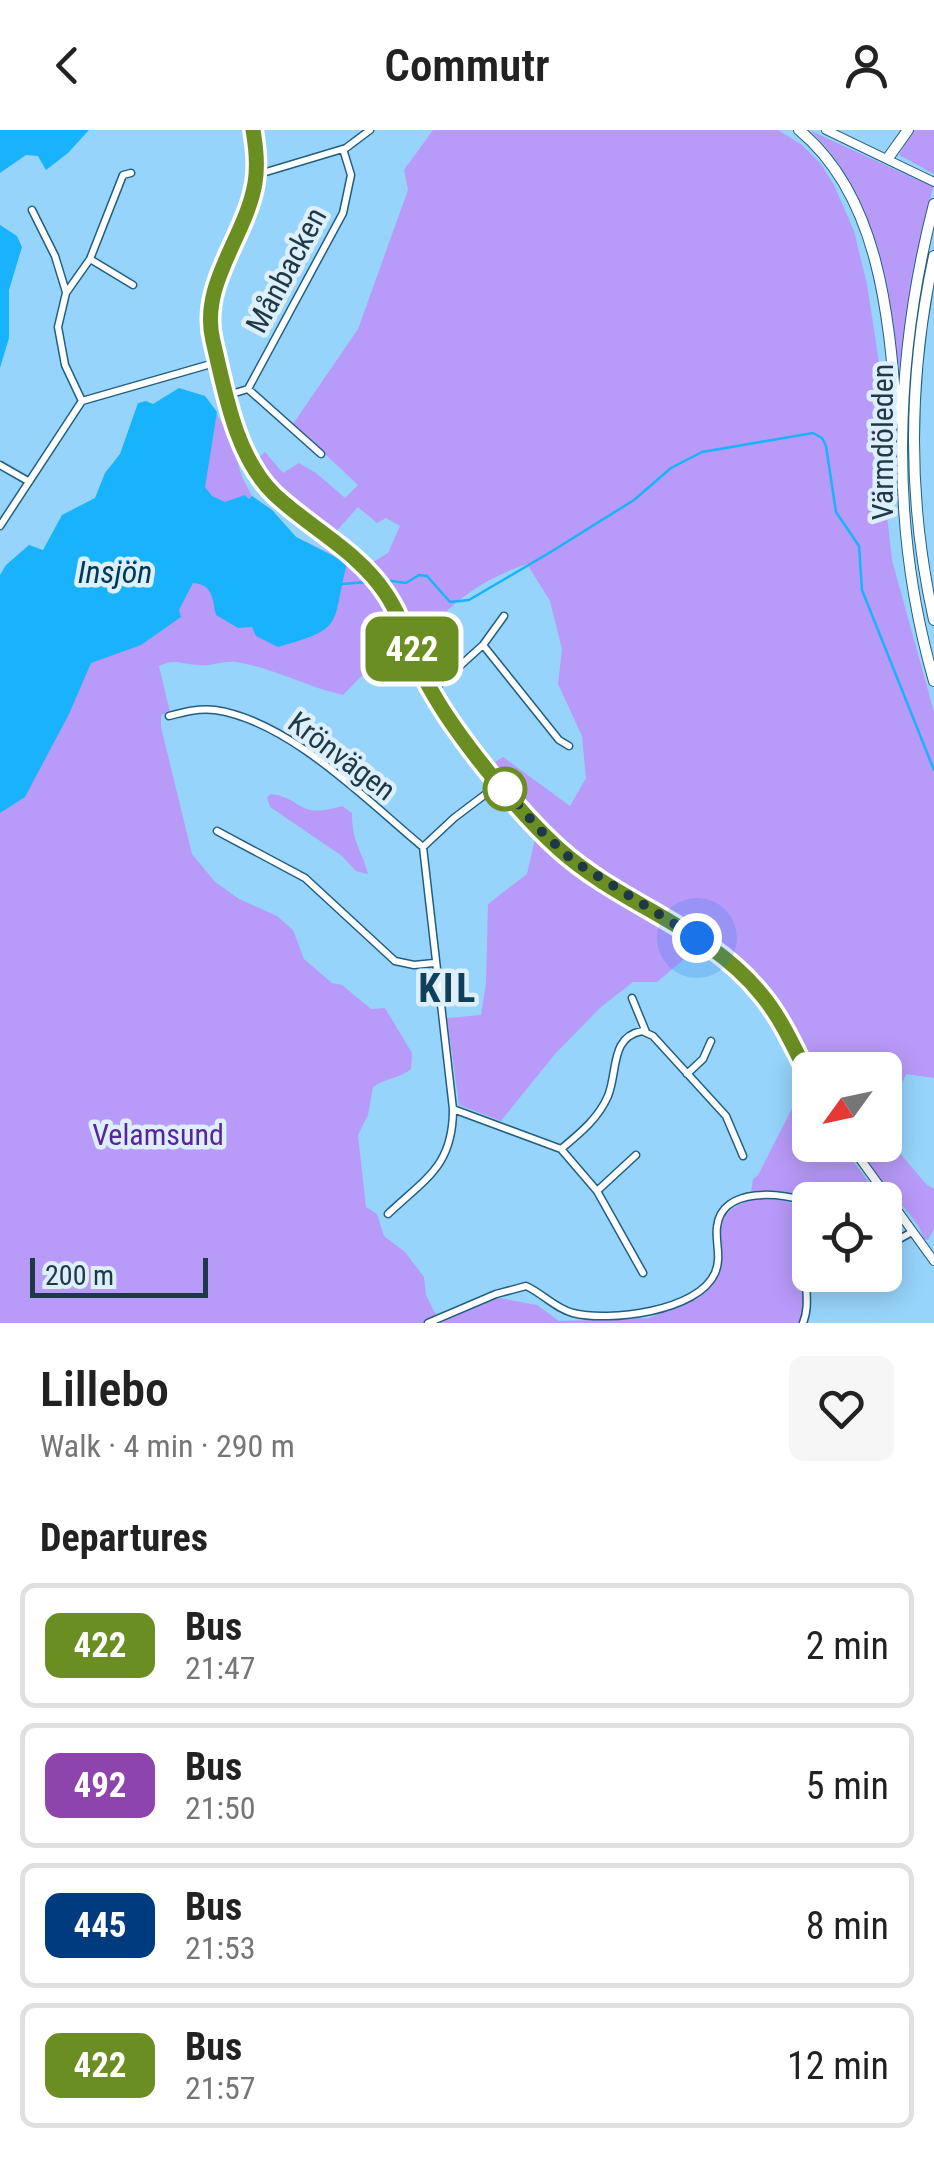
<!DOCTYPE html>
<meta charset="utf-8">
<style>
body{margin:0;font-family:"Roboto Condensed",sans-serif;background:#f6f6f6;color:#222;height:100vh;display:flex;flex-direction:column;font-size:38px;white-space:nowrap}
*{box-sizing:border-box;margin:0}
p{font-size:32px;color:#767676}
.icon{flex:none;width:55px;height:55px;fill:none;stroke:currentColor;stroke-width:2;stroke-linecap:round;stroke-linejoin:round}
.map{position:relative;height:1193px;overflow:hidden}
.sheet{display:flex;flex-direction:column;background:#fff;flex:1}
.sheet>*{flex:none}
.badge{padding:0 20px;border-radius:15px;font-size:35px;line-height:65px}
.needle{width:65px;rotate:237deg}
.tools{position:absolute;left:792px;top:922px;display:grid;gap:20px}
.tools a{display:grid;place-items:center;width:110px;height:110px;border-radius:15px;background:#fff;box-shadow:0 5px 25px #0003;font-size:50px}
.scale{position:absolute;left:30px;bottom:25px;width:178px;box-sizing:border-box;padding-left:10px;border:5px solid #1f3847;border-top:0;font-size:28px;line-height:35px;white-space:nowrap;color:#1f3847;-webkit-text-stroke:8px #ddeffb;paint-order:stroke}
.you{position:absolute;width:50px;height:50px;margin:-25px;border:8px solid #fff;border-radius:50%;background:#1a73e8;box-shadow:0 0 0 15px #1a73e833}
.map>.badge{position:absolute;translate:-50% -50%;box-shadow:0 0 0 5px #fff}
h2{padding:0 40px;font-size:38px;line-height:90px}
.round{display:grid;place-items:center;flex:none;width:105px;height:105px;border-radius:15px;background:#f6f6f6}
.head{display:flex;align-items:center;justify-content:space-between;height:170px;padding:0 40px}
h1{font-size:48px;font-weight:600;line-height:75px}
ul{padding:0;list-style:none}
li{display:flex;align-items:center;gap:30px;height:125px;margin:0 20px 15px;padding:0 20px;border:5px solid #e0e0e0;border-radius:15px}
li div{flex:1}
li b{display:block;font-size:38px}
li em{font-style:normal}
li .badge{min-width:110px;font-weight:700;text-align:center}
header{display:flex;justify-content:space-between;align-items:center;height:130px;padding:0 40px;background:#fff;font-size:45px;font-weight:600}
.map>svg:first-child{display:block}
</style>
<header><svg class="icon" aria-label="back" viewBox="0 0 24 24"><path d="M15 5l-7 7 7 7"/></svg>Commutr<svg class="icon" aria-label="person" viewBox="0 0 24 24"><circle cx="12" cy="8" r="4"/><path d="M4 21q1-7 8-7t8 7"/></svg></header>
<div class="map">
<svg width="934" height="1193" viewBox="0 0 934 1193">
<rect width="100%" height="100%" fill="#96d4fb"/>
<!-- green -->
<path fill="#b89bf9" d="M 433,0 L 778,0 L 802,15 L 821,34 L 834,55 L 854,101 L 867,154 L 879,233 L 879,314 L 892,430 L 934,582 L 934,948 L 906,944 C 878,1006 884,1004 927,1055 L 934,1059 L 934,1099 L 928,1110 L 924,1109 C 917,1088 903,1078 891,1063 C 879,1048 868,1031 857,1015 L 885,1015 L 885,940 L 812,940 L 774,874 L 730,828 L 573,724 L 552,706 L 492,634 L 503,627 L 570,676 L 586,648 L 582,606 L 558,554 L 562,519 L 550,471 L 527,434 C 475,452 454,473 415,511 L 392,464 L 368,435 L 388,423 L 400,396 L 386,388 L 377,393 L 358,377 L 333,405 L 271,350 L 255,331 L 265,322 L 283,343 L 299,333 L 316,343 L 345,368 L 358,355 L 293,294 L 358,199 L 408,60 L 404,40 Z
M 809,0 L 933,57 L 914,137 L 898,246 C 881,162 877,61 809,0 Z
M 913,0 L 934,0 L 934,44 L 899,25 Z
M 205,266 L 229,304 L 242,347 L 252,366 L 272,380 L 296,407 L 336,426 L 365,448 L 381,469 L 399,508 L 343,565 C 306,557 274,538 236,532 C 223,530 210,537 197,535 C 181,534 174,528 159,536 L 170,582 L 161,585 L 161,597 L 192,724 L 215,752 L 239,769 L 277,786 L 293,800 L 304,829 L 332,853 L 342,855 L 371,879 L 385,878 L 412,923 L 411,939 C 399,949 385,948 373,957 L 368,985 L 358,1005 L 366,1077 L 377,1084 L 384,1106 L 405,1122 L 424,1147 L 426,1165 L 437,1187 L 494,1163 L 499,1168 L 537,1175 L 559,1191 L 649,1188 L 684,1172 L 716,1149 L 722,1123 L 720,1093 C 738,1062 783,1063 810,1083 L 811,1180 L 808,1193 L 0,1193 L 0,472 L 48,445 Z
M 271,664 C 304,668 296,690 342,676 L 352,683 C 352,713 361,718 368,744 L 356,741 L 342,726 L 270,677 L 267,667 Z
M 535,709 L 584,749 L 697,818 L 657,852 L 633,852 L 601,877 L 555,924 L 501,991 L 459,975 L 447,888 L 481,885 L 486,853 L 488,774 L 527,744 Z
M 804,955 L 810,967 L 810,1015 L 841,1015 L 882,1070 L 812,1070 L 806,1065 L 751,1062 L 753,1049 L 758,1045 Z"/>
<!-- water -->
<path fill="#18b3fb" d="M 0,0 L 89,0 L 68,23 L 46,40 L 38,26 L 26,25 L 0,43 Z
M 0,95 L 17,106 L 22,117 L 9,160 L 9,208 L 0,238 Z
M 179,258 L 205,266 L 217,282 L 205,357 L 212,366 L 225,372 L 245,365 L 249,369 L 252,366 L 272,380 L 296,407 L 347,433 C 331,496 346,498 278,517 L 256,506 L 252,497 L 238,498 L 216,485 C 212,469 214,455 193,453 L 179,480 L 181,487 L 141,515 L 91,533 L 69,584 L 25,667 L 0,683 L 0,445 L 6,435 L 29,415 L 43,420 L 62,385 L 95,368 L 105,343 L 120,324 L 138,273 L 146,271 L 153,274 Z"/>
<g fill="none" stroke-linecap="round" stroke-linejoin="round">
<!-- stream -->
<path stroke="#18b3fb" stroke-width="2.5" d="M 383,450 L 406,453 L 419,445 L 427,446 L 450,472 L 469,470 L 549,423 L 634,370 L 671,338 L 702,322 L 813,303 L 822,308 L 826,316 L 836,382 L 859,416 L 862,460 L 934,640
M 342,454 L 367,452"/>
<!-- street casing -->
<g stroke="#215f81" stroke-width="9">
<path id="street" d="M 256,45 L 346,18 L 370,0
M 32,80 L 55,126 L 66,162
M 90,129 L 133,155
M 248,259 L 321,324
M 228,265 L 248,259 L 343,83 L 351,45 L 343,19
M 82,271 L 65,235 L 58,197 L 66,163 L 90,129 L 123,45 L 131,43
M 0,335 L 28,351
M 0,396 L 82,271 L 218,232
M 483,515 L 559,610 L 569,616
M 431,562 L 483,515 L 504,486
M 169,586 C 184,582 199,578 215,580 C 290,591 366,670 423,717
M 217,701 L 305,748 L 395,831 L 414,835 L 434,833
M 632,868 L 646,902
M 687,944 L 703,929 L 711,911
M 453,979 L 561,1019 L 597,1061 L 643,1143
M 561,1019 C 579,1004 598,989 608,966 C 618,941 610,907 642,901 L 653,906 L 726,986 L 743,1026
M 597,1061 L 636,1025
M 388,1084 C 426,1048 453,1036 453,979 L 423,717 L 454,688 L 499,654
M 885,1117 L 912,1102
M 428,1193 L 496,1164 L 526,1156 C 542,1163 556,1179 573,1183 C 608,1192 698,1182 715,1143 C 722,1127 715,1112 717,1097 C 721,1056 784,1062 810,1073
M 803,1193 C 812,1171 801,1151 810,1129"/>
</g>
<!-- secondary casing -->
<g stroke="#215f81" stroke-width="10">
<path id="secondary" d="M 253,0 C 256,17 258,35 255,53 C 246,107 199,154 213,211 C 225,261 235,327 274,364 C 310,398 358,421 386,464 C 406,494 413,530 431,560 C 457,607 519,684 559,719 C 621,774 708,798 761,864 C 782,889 795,920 810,949
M 826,0 L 934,52
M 850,1015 L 934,1131"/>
</g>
<!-- highway casing -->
<g stroke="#215f81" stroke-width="12">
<path id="highway" d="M 799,0 C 881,68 889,190 897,289
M 888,28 L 908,0
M 934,74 C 894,229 889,396 934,551
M 934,126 C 908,247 907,370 934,490"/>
</g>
<!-- street -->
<use href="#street" stroke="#fff" stroke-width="6"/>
<!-- secondary -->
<use href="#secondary" stroke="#fff" stroke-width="8"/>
<!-- highway -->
<use href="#highway" stroke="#fff" stroke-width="10"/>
</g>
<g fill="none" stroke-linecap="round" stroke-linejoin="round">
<!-- line casing -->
<g stroke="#fff" stroke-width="22">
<path id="line" d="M 253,0 C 256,17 258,35 255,53 C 246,107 199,154 213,211 C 225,261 235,326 274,364 C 310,398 358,421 386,464 C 406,494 413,529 431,560 C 457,607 519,683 559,719 C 621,775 708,798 761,864 C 782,889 795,920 810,949"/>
</g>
<!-- line -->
<use href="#line" stroke="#6b8e23" stroke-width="15"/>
<!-- walk -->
<path stroke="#1f3847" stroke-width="10" stroke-dasharray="0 18" d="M 505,659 L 500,653 L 538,698 L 572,730 L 697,808"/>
</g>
<!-- markers -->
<circle fill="#fff" stroke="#6b8e23" stroke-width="5" cx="505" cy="659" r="20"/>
<g text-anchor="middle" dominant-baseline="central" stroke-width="9" stroke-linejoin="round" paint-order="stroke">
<!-- street labels -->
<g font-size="30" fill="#1f3847" stroke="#ddeffb">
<text transform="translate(286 140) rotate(-62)">Månbacken</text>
<text transform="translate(882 312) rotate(-90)">Värmdöleden</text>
<text transform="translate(342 626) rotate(37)">Krönvägen</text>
</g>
<!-- park labels -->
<g font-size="30" fill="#5a24a0" stroke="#ddeffb">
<text x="158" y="1004">Velamsund</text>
</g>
<!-- water labels -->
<g font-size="32" font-style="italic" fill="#003956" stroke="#ddeffb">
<text x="115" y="442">Insjön</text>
</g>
<!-- district labels -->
<g font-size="40" font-weight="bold" letter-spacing="2.5" fill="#104059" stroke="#ddeffb">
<text x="448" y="858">KIL</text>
</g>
</g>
</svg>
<div class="tools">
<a><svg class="needle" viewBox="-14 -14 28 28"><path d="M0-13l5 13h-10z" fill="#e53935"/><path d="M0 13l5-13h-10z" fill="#767676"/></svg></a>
<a><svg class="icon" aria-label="locate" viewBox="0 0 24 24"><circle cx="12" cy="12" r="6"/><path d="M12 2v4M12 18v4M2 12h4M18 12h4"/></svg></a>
</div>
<div class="scale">200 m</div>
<div class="you" style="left:697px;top:808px"></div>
<b class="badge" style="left:412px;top:519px;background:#6b8e23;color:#fff">422</b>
</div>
<section class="sheet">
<div class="head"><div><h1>Lillebo</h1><p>Walk · 4 min · 290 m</p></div><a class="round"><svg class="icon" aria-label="heart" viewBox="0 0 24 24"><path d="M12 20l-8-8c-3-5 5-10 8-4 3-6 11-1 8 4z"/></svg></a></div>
<h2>Departures</h2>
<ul>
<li><span class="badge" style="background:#6b8e23;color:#fff">422</span><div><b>Bus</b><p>21:47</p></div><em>2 min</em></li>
<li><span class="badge" style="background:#8e44ad;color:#fff">492</span><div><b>Bus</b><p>21:50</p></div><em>5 min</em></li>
<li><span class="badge" style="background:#003b80;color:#fff">445</span><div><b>Bus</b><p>21:53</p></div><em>8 min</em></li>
<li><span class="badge" style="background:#6b8e23;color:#fff">422</span><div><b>Bus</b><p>21:57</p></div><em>12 min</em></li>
</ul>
</section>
